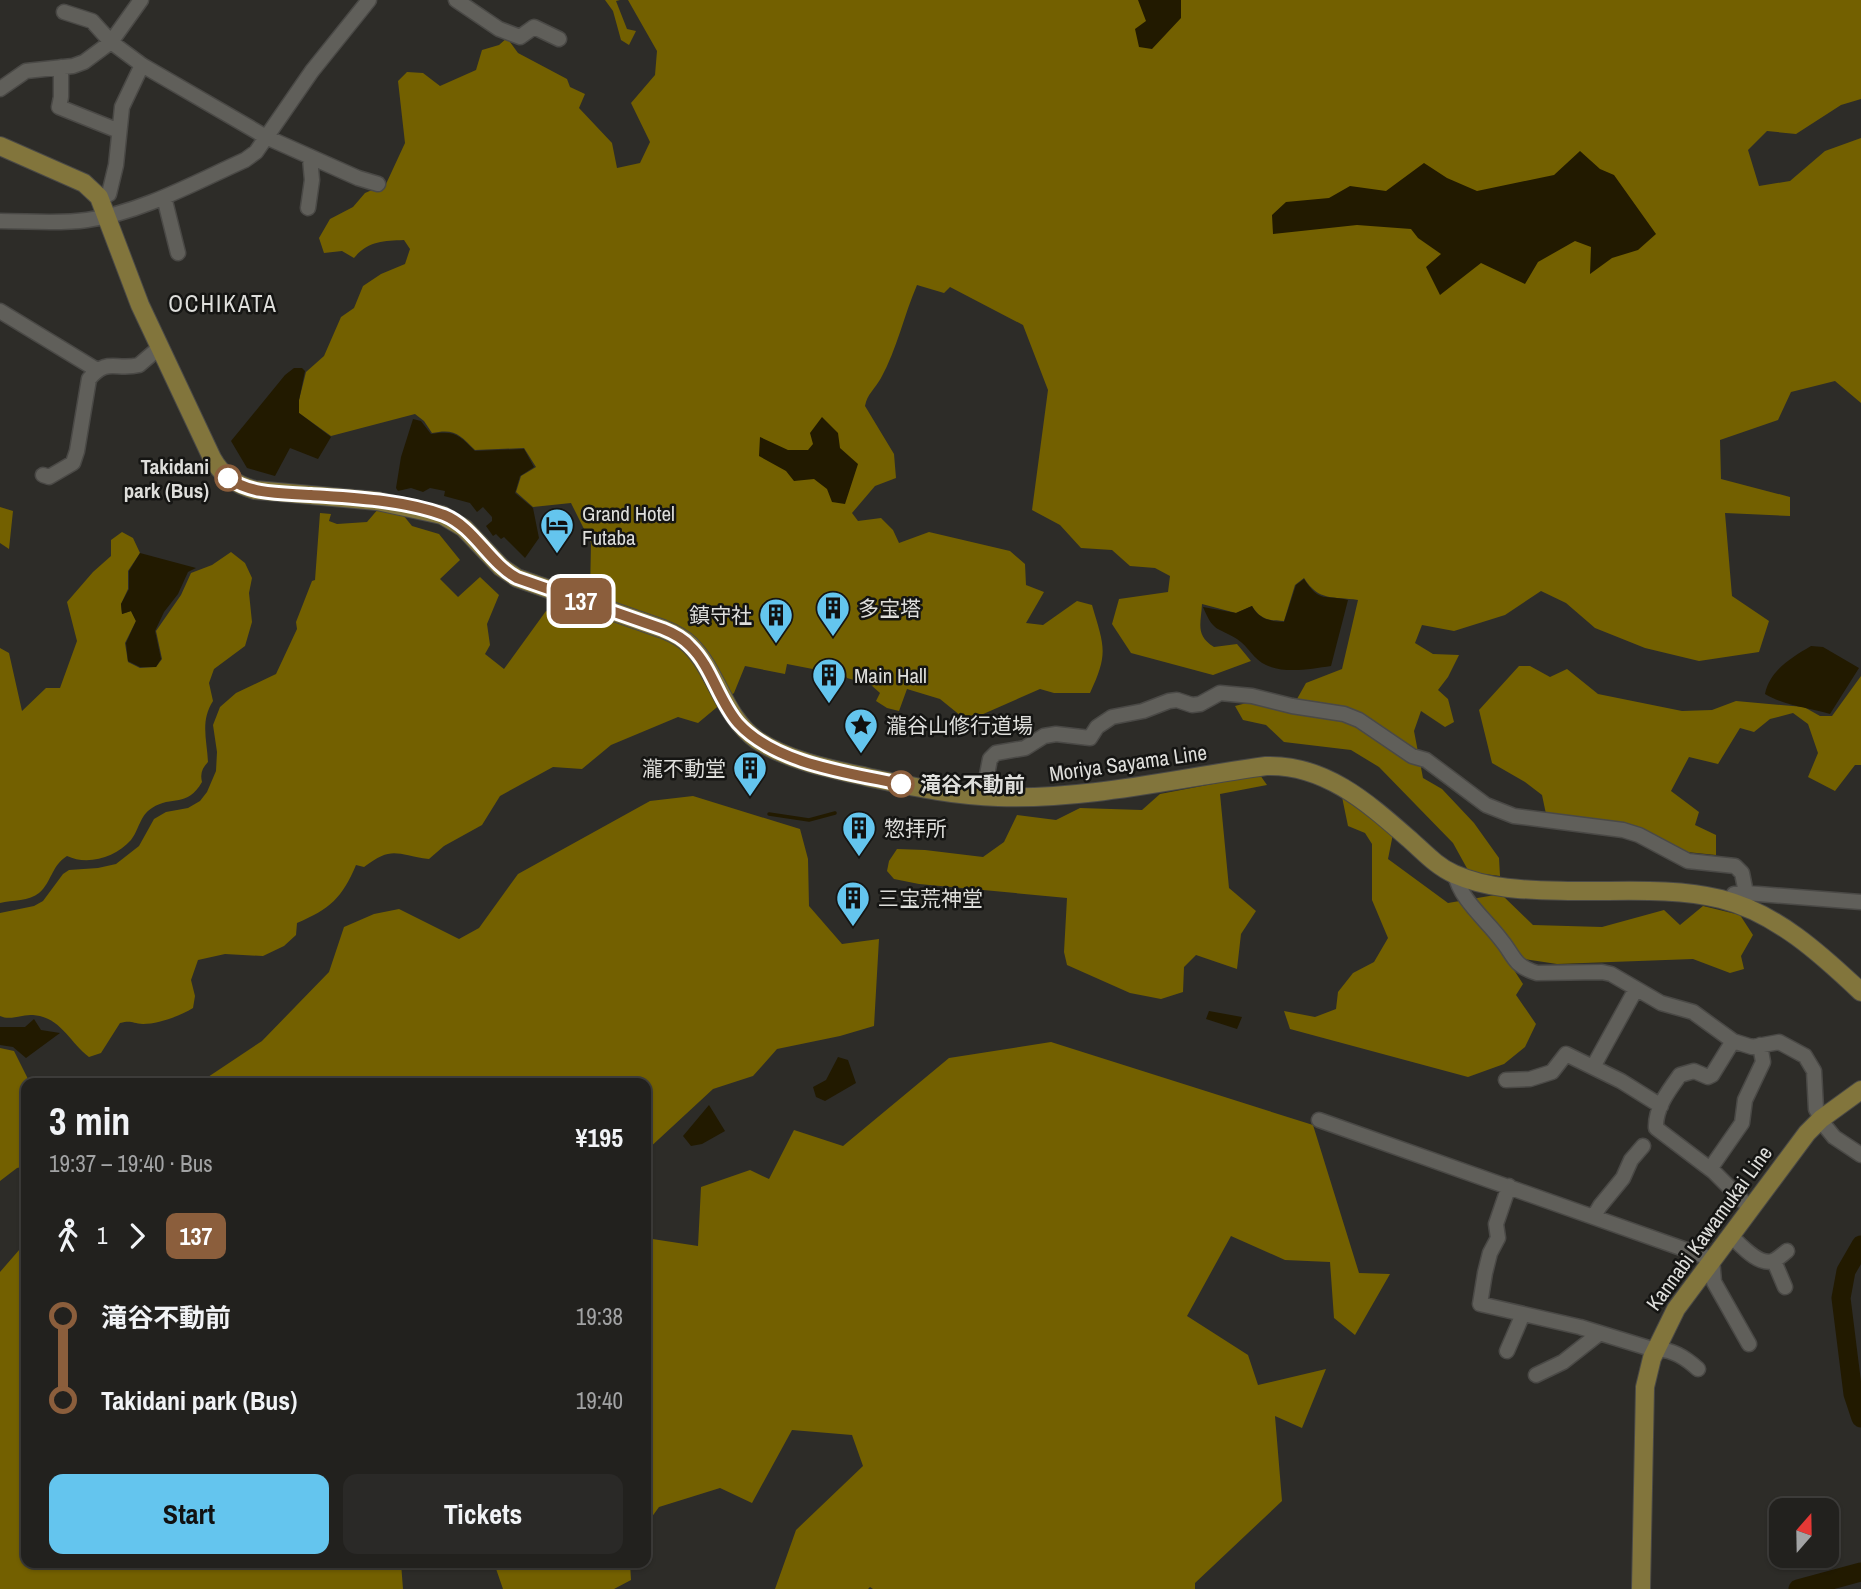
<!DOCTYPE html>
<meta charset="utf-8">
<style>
body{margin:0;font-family:"Archivo Narrow","Noto Sans JP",sans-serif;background:#2a2927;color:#f1f3f6;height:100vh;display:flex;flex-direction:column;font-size:26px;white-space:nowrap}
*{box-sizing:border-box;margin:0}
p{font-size:23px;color:#a2a3a4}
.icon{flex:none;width:38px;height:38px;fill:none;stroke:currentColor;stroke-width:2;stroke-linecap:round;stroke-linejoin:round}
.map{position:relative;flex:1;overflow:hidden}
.sheet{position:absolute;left:21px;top:1078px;width:630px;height:490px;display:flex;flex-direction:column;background:#22211e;border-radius:14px;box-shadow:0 2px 5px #0004,0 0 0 2px #3f3e3c}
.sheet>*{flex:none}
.badge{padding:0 14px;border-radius:10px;font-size:24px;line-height:46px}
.needle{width:46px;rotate:20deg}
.controls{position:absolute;left:1769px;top:1498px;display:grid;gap:14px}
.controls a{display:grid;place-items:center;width:70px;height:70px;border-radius:14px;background:#22211e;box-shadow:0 2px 5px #0004,0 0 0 2px #3f3e3c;font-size:35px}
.map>.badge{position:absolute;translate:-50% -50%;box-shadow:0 0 0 4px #fff}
.legs{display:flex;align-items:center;gap:10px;height:77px;padding:0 28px;font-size:23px}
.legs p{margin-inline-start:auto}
.head{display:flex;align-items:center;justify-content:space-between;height:119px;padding:0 28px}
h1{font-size:38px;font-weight:800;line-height:52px}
.button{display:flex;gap:14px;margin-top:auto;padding:14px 28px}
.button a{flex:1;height:80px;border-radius:14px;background:#64c5ee;color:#111;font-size:28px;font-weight:800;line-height:80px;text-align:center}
.button a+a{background:#2a2927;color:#f1f3f6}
ul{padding:0 28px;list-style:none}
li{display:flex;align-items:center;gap:24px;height:84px;font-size:26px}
li i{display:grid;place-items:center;width:10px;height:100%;margin:0 9px;background:currentColor}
li i::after{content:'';width:18px;height:18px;margin:-9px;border:5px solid;border-radius:50%;background:#22211e}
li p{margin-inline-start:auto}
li:first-child i{background:linear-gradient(#0000 50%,currentColor 0)}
li:last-child i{background:linear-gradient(currentColor 50%,#0000 0)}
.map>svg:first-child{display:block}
</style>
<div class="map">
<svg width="1861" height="1589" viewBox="0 0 1861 1589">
<rect width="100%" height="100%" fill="#2d2c28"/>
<!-- forest -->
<path fill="#736000" d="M 605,0 L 620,0 L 616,1 L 627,29 L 636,31 L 629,45 L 621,40 L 613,11 Z
M 628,0 L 1861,0 L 1861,99 L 1841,105 L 1796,134 L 1767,131 L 1748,150 L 1759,186 L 1790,181 L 1825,151 L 1861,138 L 1861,403 L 1835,381 L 1791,392 L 1778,420 L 1720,440 L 1721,479 L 1790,497 L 1790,516 L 1725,513 L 1732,596 L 1769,621 L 1759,652 L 1699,661 L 1645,648 L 1595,628 L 1566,603 L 1541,591 L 1505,615 L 1454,631 L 1422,625 L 1415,643 L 1433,654 L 1459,655 L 1448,677 L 1438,690 L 1448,699 L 1454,722 L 1445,727 L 1421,711 L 1414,731 L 1423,778 L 1442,789 L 1474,823 L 1499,858 L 1500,876 L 1469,872 L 1453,843 L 1379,767 L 1351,750 L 1284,742 L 1266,725 L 1243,720 L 1235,706 L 1254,701 L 1279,708 L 1297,699 L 1306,683 L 1342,669 L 1358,600 C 1333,596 1319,602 1304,578 L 1295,585 L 1284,621 C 1269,621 1260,619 1252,606 L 1236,613 L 1202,604 C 1201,624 1195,635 1214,647 L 1237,644 L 1251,661 L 1213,675 L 1131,653 L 1112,624 L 1119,599 L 1168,592 L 1170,576 L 1155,568 L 1130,566 L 1112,550 L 1081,548 L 1060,525 L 1032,510 L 1048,390 L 1023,325 L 950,287 L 944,293 L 917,285 C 904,315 897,349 881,378 C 875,389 867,394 865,406 L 894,454 L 896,478 L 875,486 L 852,513 L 858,521 L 881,518 L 893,530 L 899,543 L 929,532 L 1010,551 L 1025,564 L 1026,585 L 1044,592 L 1026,623 L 1043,625 L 1077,601 L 1092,605 C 1104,646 1109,653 1090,693 L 1054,693 L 1040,689 L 981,715 L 961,716 L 940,699 L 907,689 L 899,711 L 887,708 L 876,701 L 880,693 L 871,685 L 847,678 L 842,670 L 831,668 L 823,671 L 787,664 L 785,674 L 745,666 L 734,693 L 698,723 L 678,717 L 611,745 L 582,769 L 553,767 L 500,796 L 482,825 L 444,846 L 429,859 C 396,855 393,845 364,867 L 356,865 C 342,898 330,909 297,923 L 296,935 L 284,946 L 263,956 L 225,954 L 198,960 L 191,980 L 195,996 L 193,1008 C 180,1016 158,1024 143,1024 C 132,1023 131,1020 120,1023 L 101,1053 L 89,1057 C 69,1042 61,1017 33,1015 C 21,1014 11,1021 0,1016 L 0,913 L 34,906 L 43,901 L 63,874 L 69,870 L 98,868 L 116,864 L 139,846 L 154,819 L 166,812 L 188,808 L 200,801 L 207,792 L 216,771 L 217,752 L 213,725 L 220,707 L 236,693 L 276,674 L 297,629 L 296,622 L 312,581 L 315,580 L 320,513 L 331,514 L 329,521 L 337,524 L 367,522 L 379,508 L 399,510 L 412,526 L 439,534 L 460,560 L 440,579 L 458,597 L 480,577 L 499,595 L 487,624 L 490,645 L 485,654 L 504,669 L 546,611 L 575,621 L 590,594 L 591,543 L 571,503 L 533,507 L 516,492 L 521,476 L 536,467 L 524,448 L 475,450 C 460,435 455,428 432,433 L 424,421 L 415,414 L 331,436 L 299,413 L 299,400 L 306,372 L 324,356 L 341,317 L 354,308 L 363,286 L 381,274 L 405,264 L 410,249 L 404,240 C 383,241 368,241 354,258 L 342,251 L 324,253 L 319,238 L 330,219 L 353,207 L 365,193 L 386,184 L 405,143 L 398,81 L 407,72 L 423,73 L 440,86 L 476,70 L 482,50 L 499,45 L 507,38 L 518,53 L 567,79 L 570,87 L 585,94 L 579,108 L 612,143 L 617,168 L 640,163 L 650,142 L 631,103 L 655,75 L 657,51 Z
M 0,507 L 13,511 L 9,549 L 0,543 Z
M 122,532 L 133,538 L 140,553 L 128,571 L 128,589 L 121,604 L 122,614 L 131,611 L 136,621 L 125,643 L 128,662 L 140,668 L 156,667 L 162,659 L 156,631 L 181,595 L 191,573 L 212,565 L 231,552 L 245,563 L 252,578 L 249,593 L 252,622 L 245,646 L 214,669 L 209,683 L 213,701 C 200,721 207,740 208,762 C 202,768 200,774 202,782 C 187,808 172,795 152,808 C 140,815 139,830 131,840 C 116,857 88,866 67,856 C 51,866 52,882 39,893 C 30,901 12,900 0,903 L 0,648 L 9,653 L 22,711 L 46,688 L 60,688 L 77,641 L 67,602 L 93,572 L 111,556 L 111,540 Z
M 1519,666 L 1530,666 L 1550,677 L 1567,669 L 1598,694 L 1682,711 L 1712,710 L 1736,701 L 1804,707 L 1820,716 L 1832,716 L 1861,676 L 1861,765 L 1855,765 L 1835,791 L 1808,777 L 1818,753 L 1808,724 L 1793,713 L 1770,719 L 1754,732 L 1740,728 L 1718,764 L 1689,757 L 1671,791 L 1699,812 L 1695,825 L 1716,835 L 1716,855 L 1687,852 L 1631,827 L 1546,814 L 1542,795 L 1525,782 L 1492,763 L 1479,710 Z
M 1260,775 L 1267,785 L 1220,794 L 1229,888 L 1256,911 L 1241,934 L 1237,969 L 1196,955 L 1184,967 L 1183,992 L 1161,999 L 1130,993 L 1067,965 L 1064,952 L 1067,898 L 919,884 L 894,879 L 887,871 L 889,861 L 897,849 L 925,850 L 983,857 L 1004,842 L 1017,815 L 1056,820 L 1080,808 L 1142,810 L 1160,794 Z
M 693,796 L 800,829 L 808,859 L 809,906 L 842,944 L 879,939 L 874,1026 L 840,1036 L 777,1049 L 753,1076 L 713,1089 L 646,1151 L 646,1083 L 199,1083 L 262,1041 L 329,972 L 344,927 L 374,914 L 399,909 L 459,939 L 479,928 L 518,874 L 650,801 Z
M 1342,797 L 1364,810 L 1393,834 L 1388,859 L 1448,903 L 1501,894 L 1533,925 L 1602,927 L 1664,910 L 1680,925 L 1703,906 L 1740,915 L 1753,935 L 1741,956 L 1744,969 L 1730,973 L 1693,959 L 1557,964 L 1524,959 L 1514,970 L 1523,984 L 1516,995 L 1536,1024 L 1525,1047 L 1504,1064 L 1468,1077 L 1290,1029 L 1284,1011 L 1315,1017 L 1336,1009 L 1338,992 L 1353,973 L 1374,962 L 1388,938 L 1372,900 L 1372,844 L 1365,833 L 1348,826 Z
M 1051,1042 L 1313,1125 L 1359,1273 L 1390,1274 L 1355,1335 L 1334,1318 L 1330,1262 L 1285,1260 L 1231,1236 L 1187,1316 L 1248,1355 L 1258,1385 L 1326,1369 L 1302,1428 L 1275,1416 L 1282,1501 L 1195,1583 L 1195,1589 L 873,1589 L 870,1587 L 868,1589 L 775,1589 L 796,1530 L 863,1466 L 852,1435 L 792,1430 L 752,1503 L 720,1488 L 659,1507 L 646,1525 L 646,1238 L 698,1246 L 701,1187 L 750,1170 L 769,1179 L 794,1130 L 843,1146 L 949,1058 Z
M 0,1048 L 14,1051 L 30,1083 L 26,1083 L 26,1166 L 17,1168 L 0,1181 Z
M 26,1242 L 26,1563 L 401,1563 L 403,1589 L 0,1589 L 0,1272 Z
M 494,1563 L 630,1563 L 631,1580 L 614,1589 L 503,1589 Z"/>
<!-- water -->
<path fill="#221a00" d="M 1138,0 L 1181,0 L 1181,18 L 1152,49 L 1139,47 L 1135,29 L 1146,21 Z
M 1580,151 L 1600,169 L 1614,175 L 1656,234 L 1638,250 L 1612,258 L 1590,274 L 1591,247 L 1575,241 L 1538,262 L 1525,284 L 1481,263 L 1440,295 L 1426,267 L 1441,254 L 1418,238 L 1411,229 L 1357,225 L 1273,234 L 1272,215 L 1286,202 L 1329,198 L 1350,186 L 1386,191 L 1424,163 L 1447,178 L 1477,191 L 1554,175 Z
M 294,368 L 302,368 L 305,371 L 299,400 L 299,413 L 331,437 L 318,459 L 290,448 L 275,476 L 247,468 L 231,441 L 285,375 Z
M 822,417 L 838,433 L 840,448 L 858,464 L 845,504 L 832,502 L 827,489 L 814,479 L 794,481 L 786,471 L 759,456 L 760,437 L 788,450 L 808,450 L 813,444 L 810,433 Z
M 413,419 L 421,421 L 431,434 C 455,430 459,435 475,451 L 524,449 L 534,467 L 520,476 L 515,493 L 533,508 L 539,538 L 525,558 L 504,537 L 501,539 L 496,534 L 493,536 L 486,526 L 492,521 L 492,517 L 483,507 L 477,512 L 470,503 L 444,496 L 445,491 L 430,488 L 423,492 L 411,488 L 398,491 L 396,488 L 401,457 Z
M 140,553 L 196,568 L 188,572 L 178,594 L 164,612 L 155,631 L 161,659 L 156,667 L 140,667 L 128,661 L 126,643 L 136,621 L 131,611 L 122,614 L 121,604 L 129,589 L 129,571 Z
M 1304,579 C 1320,604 1325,594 1348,600 L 1331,666 C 1311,669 1285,674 1266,665 C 1254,660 1248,646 1237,639 C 1216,626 1214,633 1203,607 L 1236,613 L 1252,606 C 1259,619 1269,621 1284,622 L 1296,585 Z
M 1811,646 L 1823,647 L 1859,668 L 1830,714 C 1810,708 1783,705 1765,694 C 1770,670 1791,658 1811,646 Z
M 1209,1011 L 1242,1017 L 1237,1029 L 1206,1019 Z
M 34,1019 L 41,1030 L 60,1033 L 26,1058 L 13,1047 L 0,1045 L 0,1027 L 25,1027 Z
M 838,1057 L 848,1060 L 856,1083 L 825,1101 L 816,1097 L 813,1087 L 826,1080 Z
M 709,1105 L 725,1131 L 702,1144 L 691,1146 L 683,1136 Z"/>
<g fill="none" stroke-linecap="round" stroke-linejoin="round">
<!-- stream -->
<path stroke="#221a00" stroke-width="3.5" d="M 769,814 L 809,820 L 835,813"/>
<!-- river -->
<path stroke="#221a00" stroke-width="19" d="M 1861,1245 L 1846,1271 L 1841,1298 L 1853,1394 L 1861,1418
M 1798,1589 L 1861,1572"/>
<!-- minor casing -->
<g stroke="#4a4946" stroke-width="17">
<path id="minor" d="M 456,0 L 499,29 L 520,37 L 534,27 L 559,39
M 64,12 L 92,21 L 111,42 L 142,65 L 266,137 L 358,178 L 378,184
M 61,67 L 61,97 L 59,107 L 119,131
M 0,89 L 26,71 L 73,66 L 84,62 L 111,42 L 141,0
M 164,197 L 178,253
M 100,198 L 109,194 L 116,165 L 122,107 L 142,65
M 308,208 L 312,180 L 310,158
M 0,221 C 29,221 59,224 87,220 C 140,213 196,182 245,160 L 256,152 L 312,71 L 369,0
M 0,311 L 97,370
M 43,475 L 49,477 L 73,463 L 77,451 L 89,379 C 107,357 116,371 139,365 L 160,347
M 983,796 L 990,759 L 996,753 L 1025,748 L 1044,736 L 1056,734 L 1090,738 L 1097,727 L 1112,717 L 1143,711 L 1169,701 L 1177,700 L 1192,705 L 1200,704 L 1220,693 L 1252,696 L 1292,706 L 1344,714 L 1359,720 L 1412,756 L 1426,760 L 1486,805 L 1514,816 L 1623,830 L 1639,835 L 1688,861 L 1735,866 L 1742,873 L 1746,893
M 1455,874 C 1460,900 1487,920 1502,941 C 1508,948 1512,957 1518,963 C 1524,969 1530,971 1537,973 L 1602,972 L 1611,974 L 1661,1003 L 1693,1012 L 1733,1041 L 1752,1047 L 1779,1042 L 1805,1056 L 1814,1071 L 1816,1109 L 1825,1126 L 1834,1137 L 1861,1155
M 1729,902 L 1734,894 L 1746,893 L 1861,902
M 1733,1041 L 1712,1075 L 1708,1077 L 1694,1071 L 1680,1075 C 1669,1090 1655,1108 1656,1128 L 1714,1172 L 1750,1208
M 1593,1067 L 1636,989
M 1506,1080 L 1530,1079 L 1552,1072 L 1566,1054 L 1621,1081 L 1661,1106
M 1319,1120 L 1712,1259 L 1714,1282 L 1749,1344
M 1710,1169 L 1742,1123 L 1745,1100 L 1763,1062 L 1760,1045
M 1509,1186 L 1496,1224 L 1498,1238 L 1490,1253 L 1485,1273 L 1480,1304 L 1580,1327 L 1655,1350 C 1671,1348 1687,1359 1698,1369
M 1594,1216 L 1600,1206 L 1623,1178 L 1631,1160 L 1643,1146
M 1730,1235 C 1740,1244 1758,1266 1773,1261 C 1778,1259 1783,1254 1787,1251
M 1774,1261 L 1785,1287
M 1507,1351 L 1523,1314
M 1536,1375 L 1563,1362 L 1600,1333"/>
</g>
<!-- major casing -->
<g stroke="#4a4946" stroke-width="20">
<path id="major" d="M 0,146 L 84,183 L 99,197 L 140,305 L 212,458 C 222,476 236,485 255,490 L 377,501 L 442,515 L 464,528 L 501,567 L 517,578 L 663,629 C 673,633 683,638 690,645 C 718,673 723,716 757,740 C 789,761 831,769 867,777 C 910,786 954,796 998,797 C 1088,800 1177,778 1266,766 C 1324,764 1367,802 1408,838 C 1423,851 1436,866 1454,874 C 1490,890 1530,890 1568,891 C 1618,892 1672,887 1721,899 C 1776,913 1821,954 1861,992
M 1641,1589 L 1645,1387 L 1652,1358 L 1676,1309 L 1807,1133 L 1821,1119 L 1861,1090"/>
</g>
<!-- minor -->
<use href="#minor" stroke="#605f5a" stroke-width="14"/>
<!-- major -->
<use href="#major" stroke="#82753c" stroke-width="18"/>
</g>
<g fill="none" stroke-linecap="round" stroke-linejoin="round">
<!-- line-1 casing -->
<g stroke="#fff" stroke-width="16">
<path id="line-1" d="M 228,478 C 252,495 283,493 311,495 C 354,498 403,500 444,515 C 474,527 489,563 517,578 L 663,629 C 673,633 683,638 690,646 C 712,667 718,700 738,723 C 775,764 849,773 901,784"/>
</g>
<!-- line-1 -->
<use href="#line-1" stroke="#8b5e3c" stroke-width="10"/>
</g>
<!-- icons -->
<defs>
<g id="hotel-pin" transform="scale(1.75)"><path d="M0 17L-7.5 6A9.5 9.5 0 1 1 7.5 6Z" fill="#64c5ee" stroke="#151513"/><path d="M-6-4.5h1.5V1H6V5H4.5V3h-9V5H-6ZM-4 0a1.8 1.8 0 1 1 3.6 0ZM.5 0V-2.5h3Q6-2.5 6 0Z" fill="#111"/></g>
<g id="building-pin" transform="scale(1.75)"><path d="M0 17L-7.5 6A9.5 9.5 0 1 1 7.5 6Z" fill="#64c5ee" stroke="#151513"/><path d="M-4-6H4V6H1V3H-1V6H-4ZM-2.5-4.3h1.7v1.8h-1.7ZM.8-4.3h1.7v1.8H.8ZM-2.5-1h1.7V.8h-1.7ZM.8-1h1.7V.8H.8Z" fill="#111"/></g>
<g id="sight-pin" transform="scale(1.75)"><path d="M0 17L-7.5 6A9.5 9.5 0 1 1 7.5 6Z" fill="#64c5ee" stroke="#151513"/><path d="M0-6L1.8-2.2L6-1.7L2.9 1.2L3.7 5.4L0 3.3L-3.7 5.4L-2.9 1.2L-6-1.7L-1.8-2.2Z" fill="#111"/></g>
</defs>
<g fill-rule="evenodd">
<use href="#hotel-pin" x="557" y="525"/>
<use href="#building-pin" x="833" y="608"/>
<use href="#building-pin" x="776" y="615"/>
<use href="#building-pin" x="829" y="675"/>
<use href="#sight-pin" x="861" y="725"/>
<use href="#building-pin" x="750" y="768"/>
<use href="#building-pin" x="859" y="828"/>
<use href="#building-pin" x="853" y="898"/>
</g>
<!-- markers -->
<g fill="#fff" stroke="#8b5e3c" stroke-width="3.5">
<circle cx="228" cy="478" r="12"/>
<circle cx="901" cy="784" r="12"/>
</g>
<g text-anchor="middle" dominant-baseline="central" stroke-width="5" stroke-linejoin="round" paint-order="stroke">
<!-- stop labels -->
<g font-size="21" font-weight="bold" fill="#dededb" stroke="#151513" text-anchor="end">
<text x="209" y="466">Takidani<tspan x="209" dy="24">park (Bus)</tspan></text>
<text x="920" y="784" text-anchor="start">滝谷不動前</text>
</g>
<!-- poi labels -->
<g font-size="21" fill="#dededb" stroke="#151513" text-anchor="start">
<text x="582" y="513">Grand Hotel<tspan x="582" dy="24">Futaba</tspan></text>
<text x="858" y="608">多宝塔</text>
<text x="752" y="615" text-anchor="end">鎮守社</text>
<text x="854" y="675">Main Hall</text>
<text x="886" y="725">瀧谷山修行道場</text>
<text x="726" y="768" text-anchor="end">瀧不動堂</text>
<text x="884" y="828">惣拝所</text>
<text x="878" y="898">三宝荒神堂</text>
</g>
<!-- street labels -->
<g font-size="21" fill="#dededb" stroke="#151513">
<text transform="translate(1128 763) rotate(-8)">Moriya Sayama Line</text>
<text transform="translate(1709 1228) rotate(-54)">Kannabi Kawamukai Line</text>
</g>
<!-- neighbourhood labels -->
<g font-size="23" letter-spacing="2" fill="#dededb" stroke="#151513">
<text x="223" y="303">OCHIKATA</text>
</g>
</g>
</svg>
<div class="controls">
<a><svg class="needle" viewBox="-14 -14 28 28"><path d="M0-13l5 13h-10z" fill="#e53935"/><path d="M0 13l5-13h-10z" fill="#a2a3a4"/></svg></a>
</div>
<b class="badge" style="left:581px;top:601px;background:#8b5e3c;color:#fff">137</b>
<section class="sheet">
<div class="head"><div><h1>3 min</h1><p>19:37 – 19:40 · Bus</p></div><b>¥195</b></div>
<div class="legs"><svg class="icon" aria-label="walk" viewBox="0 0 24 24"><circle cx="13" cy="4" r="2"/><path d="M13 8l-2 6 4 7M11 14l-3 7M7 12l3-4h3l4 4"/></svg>1<svg class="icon" aria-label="forward" viewBox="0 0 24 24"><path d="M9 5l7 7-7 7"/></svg><b class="badge" style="background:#8b5e3c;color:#fff">137</b></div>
<ul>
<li><i style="color:#8b5e3c"></i><b>滝谷不動前</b><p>19:38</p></li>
<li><i style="color:#8b5e3c"></i><b>Takidani park (Bus)</b><p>19:40</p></li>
</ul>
<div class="button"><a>Start</a><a>Tickets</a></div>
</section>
</div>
